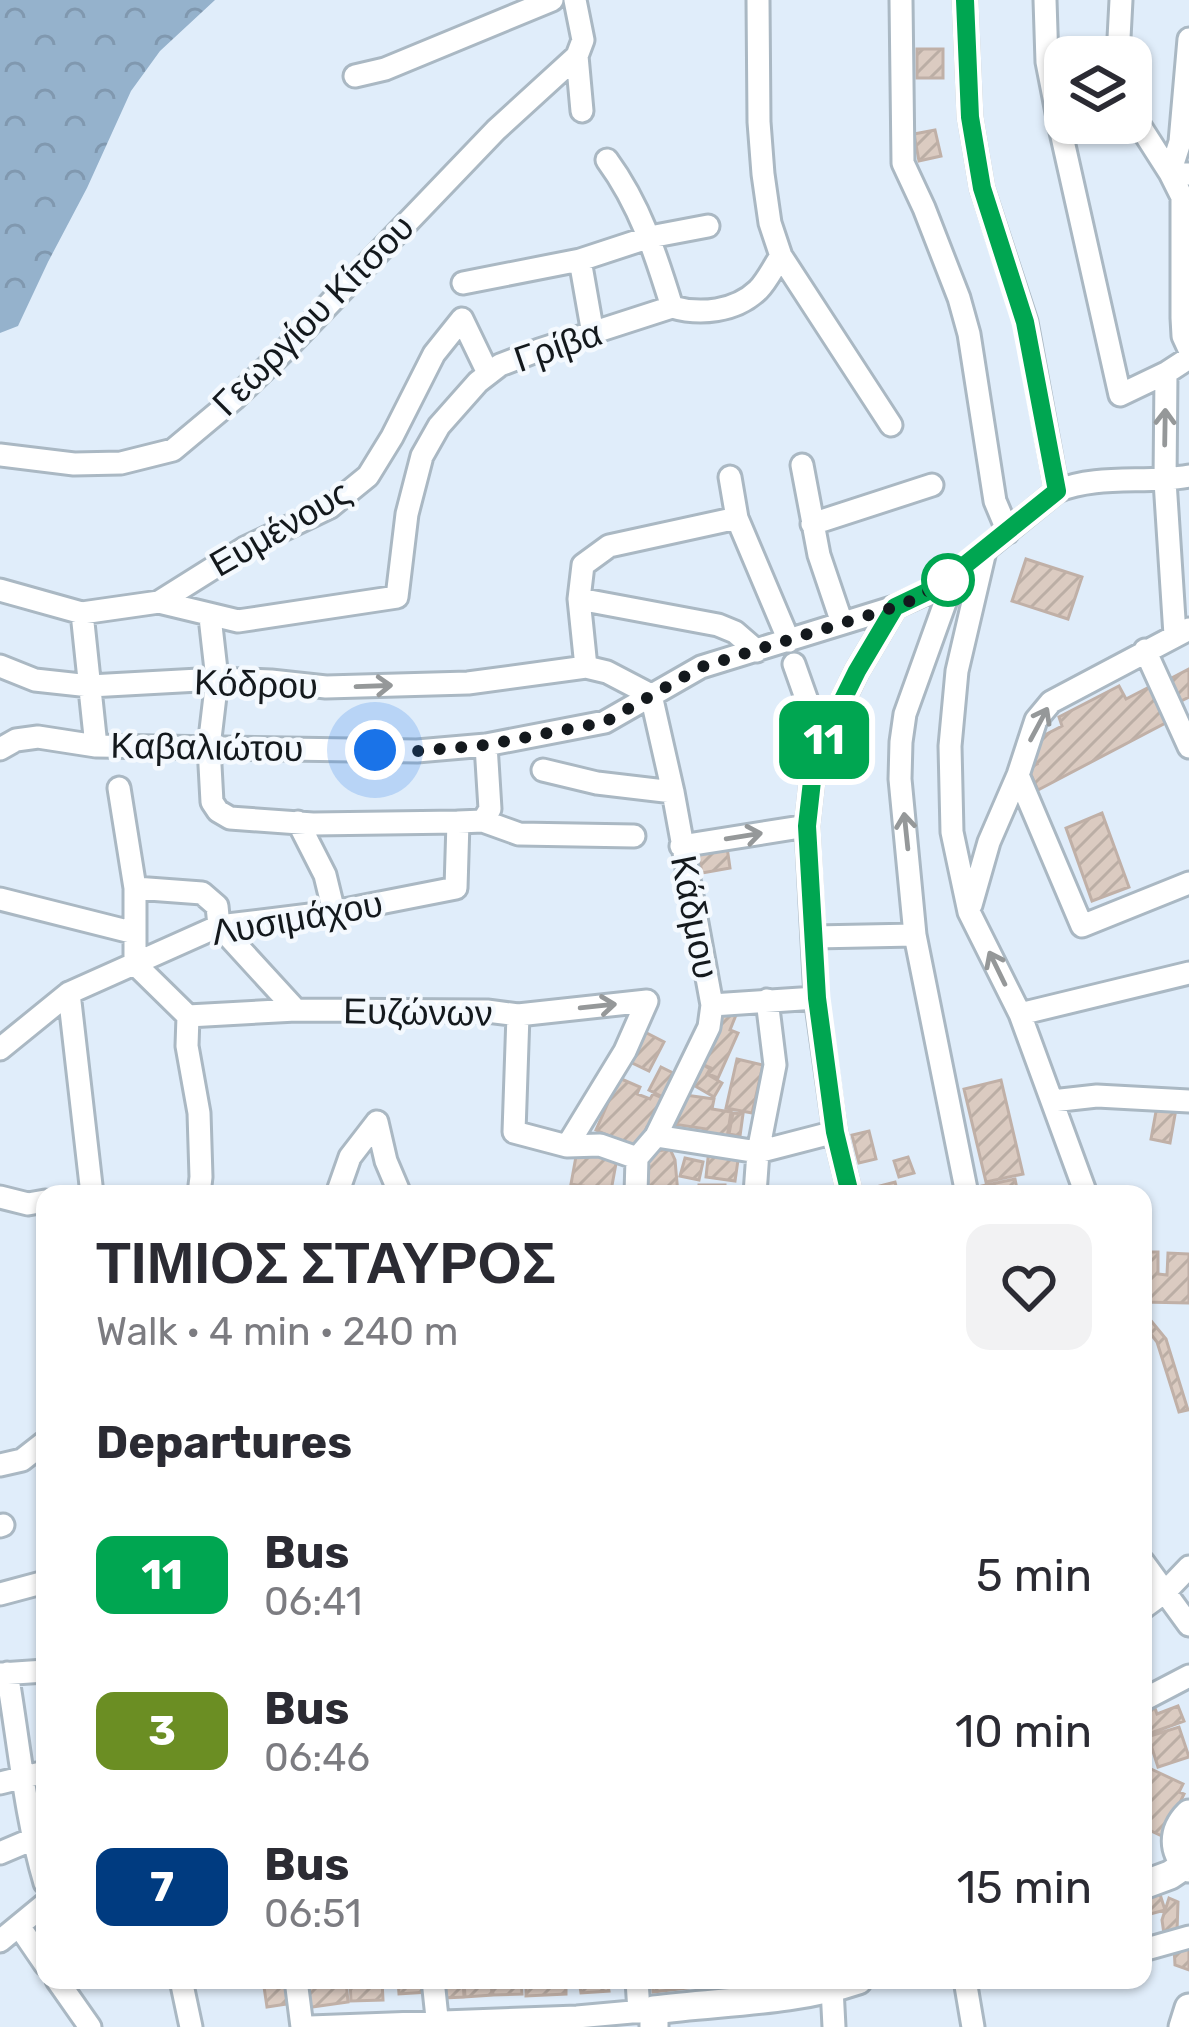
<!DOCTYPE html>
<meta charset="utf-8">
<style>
body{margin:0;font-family:Rubik,sans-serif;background:#f2f2f3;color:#2b2b33;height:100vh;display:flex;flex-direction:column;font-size:45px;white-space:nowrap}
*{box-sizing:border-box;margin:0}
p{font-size:39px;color:#7c7c81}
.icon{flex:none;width:66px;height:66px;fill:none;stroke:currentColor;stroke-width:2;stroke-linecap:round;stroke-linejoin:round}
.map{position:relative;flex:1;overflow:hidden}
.drawer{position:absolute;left:36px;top:1185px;width:1116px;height:804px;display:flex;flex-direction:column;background:#fff;border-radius:24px;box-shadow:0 3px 9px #0004}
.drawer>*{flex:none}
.badge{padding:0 24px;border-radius:18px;font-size:42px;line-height:78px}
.controls{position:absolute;left:1044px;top:36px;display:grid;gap:24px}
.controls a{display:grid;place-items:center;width:108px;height:108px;border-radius:24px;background:#fff;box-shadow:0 3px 9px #0004;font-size:60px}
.you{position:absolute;width:60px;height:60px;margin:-30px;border:9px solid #fff;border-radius:50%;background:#1a73e8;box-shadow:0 0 0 18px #1a73e833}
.map>.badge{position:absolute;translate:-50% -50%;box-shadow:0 0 0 6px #fff}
h2{padding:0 60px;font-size:45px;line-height:108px}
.round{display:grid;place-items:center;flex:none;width:126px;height:126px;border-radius:24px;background:#f2f2f3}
.headline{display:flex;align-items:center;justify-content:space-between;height:204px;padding:0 60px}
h1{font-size:57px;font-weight:700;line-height:90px}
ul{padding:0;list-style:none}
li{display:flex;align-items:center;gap:36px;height:156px;padding:0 60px}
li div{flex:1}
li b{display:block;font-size:45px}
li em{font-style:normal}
li .badge{min-width:132px;font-weight:700;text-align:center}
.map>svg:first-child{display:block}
</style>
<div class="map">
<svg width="1189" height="2027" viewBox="0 0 1189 2027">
<defs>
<pattern id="forest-crowns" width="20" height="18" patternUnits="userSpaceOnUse" patternTransform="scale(3)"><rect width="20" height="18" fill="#95b2cc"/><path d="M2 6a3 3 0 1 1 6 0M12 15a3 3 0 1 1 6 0" fill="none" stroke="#8098af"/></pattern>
<pattern id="building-hatch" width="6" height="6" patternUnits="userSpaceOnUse" patternTransform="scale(3)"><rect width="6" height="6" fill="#dbcbc1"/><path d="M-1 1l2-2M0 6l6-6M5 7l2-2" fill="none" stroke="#bbaea5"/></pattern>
</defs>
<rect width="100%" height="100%" fill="#e0edfa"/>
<!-- forest -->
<path fill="url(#forest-crowns)" d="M 0,0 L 215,0 L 160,51 L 131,91 L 87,188 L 48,262 L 18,326 L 0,333 Z"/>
<!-- building -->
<path fill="url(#building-hatch)" stroke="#c0b0a7" stroke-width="3" d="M 917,49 L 943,49 L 943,78 L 917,78 Z
M 935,130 L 941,156 L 919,161 L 914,134 Z
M 1026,559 L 1082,577 L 1068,619 L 1012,601 Z
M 1189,669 L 1189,697 L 1179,702 L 1168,680 Z
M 1157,683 L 1173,719 L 1038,790 L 1028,768 L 1037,764 L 1031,752 L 1035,740 L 1062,726 L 1059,717 L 1119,686 L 1126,699 Z
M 1102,813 L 1129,887 L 1092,901 L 1066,828 Z
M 726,840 L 730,868 L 702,873 L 697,845 Z
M 725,1010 L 736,1015 L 730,1030 L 738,1033 L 718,1078 L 708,1074 L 711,1068 L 702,1064 Z
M 639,1029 L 664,1042 L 649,1071 L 624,1059 Z
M 737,1059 L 763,1065 L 752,1113 L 726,1108 Z
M 702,1064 L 710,1069 L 707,1074 L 722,1083 L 714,1097 L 690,1083 Z
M 661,1067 L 679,1076 L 667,1099 L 649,1090 Z
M 619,1078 L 640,1087 L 637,1094 L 650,1099 L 653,1094 L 671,1102 L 658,1131 L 647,1127 L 637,1148 L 596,1130 Z
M 1001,1080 L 1023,1174 L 986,1182 L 964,1089 Z
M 678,1094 L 714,1099 L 712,1109 L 731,1112 L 727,1138 L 705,1135 L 706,1129 L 673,1124 Z
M 1157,1106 L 1176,1109 L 1170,1143 L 1151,1139 Z
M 733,1113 L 743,1114 L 740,1136 L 729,1134 Z
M 869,1131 L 876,1159 L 859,1163 L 852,1135 Z
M 670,1149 L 675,1160 L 678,1194 L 648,1194 L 645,1153 Z
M 709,1149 L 739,1153 L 735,1181 L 706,1177 Z
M 577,1151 L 617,1158 L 611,1191 L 571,1184 Z
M 908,1157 L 914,1173 L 899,1177 L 894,1161 Z
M 685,1158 L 703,1162 L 699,1180 L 680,1176 Z
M 1015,1179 L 1018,1194 L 984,1194 L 982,1186 Z
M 895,1182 L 898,1194 L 865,1194 L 864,1190 Z
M 699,1185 L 725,1185 L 725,1194 L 699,1194 Z
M 1143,1252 L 1158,1252 L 1158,1274 L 1167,1275 L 1168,1253 L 1189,1254 L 1189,1303 L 1143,1302 Z
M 1143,1311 L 1166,1339 L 1188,1410 L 1179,1412 L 1157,1342 L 1143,1324 Z
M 1151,1697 L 1157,1714 L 1178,1706 L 1184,1721 L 1151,1733 L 1143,1713 L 1143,1700 Z
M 1143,1726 L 1144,1729 L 1148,1728 L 1150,1736 L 1179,1727 L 1189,1757 L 1158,1767 L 1150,1742 L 1144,1744 Z
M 1149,1768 L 1183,1784 L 1179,1792 L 1184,1794 L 1164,1837 L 1143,1827 L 1143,1781 Z
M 1158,1888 L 1165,1910 L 1143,1916 L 1143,1893 Z
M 1169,1898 L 1178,1902 L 1177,1932 L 1164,1934 L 1162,1920 Z
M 1189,1943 L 1189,1970 L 1175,1965 L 1174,1947 Z
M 263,1980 L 289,1980 L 293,2003 L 267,2007 Z
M 302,1980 L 346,1980 L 348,2002 L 305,2008 Z
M 350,1980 L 382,1980 L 383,2000 L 351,2001 Z
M 398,1980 L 427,1980 L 428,1992 L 399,1994 Z
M 442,1980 L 463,1980 L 464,1997 L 444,1998 Z
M 464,1980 L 491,1980 L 492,1995 L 465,1997 Z
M 492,1980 L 521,1980 L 522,1994 L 493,1995 Z
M 526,1980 L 566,1980 L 566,1994 L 526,1996 Z
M 579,1980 L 607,1980 L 609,1991 L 581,1993 Z
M 652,1980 L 687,1980 L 688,1988 L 653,1992 Z"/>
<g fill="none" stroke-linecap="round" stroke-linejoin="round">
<!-- minor casing -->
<g stroke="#aab8c3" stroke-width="27">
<path id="minor" d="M 575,0 L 583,40 L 577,56 L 582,111
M 758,0 L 759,122 L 763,174 L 770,223 L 781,256 L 891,425
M 901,0 L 903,163 L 924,208 L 959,298 L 969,334 L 995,501 L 1008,532
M 965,0 L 970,117 L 982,188 L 1026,322 L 1057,491
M 1045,0 L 1047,62 L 1059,123 L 1120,395 L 1166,373 L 1189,358
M 1189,39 L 1180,142 L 1170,173 L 1189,174
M 1118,57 L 1121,0
M 355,76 L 385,69 L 552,0
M 1131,112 L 1170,173 L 1182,197 L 1182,318 L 1183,336 L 1189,349
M 607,160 C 640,205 656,255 672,307
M 580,260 L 593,334
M 463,283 L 580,260 L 650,237 L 708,226
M 1166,373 L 1165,481 L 1175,635
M 0,455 L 74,464 L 121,463 L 173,450 L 234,399 L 285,350 L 496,130 L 577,56
M 802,465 L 819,555 L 842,623
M 730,477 L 737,518 L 789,641
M 812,524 L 932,485
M 985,551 L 957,671 L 950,746 L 952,832 L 969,912 L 1020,1014 L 1086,1194
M 955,575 L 905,714 L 901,742 L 900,779 L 915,935 L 967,1194
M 0,590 L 82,613 L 159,602 L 238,621 L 397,597 L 407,514 L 422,456 L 439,426 L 478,382 L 500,365 L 539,350 L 672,307 C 700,315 735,312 758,290 C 767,281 774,266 781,256
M 579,599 L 718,625 L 735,632 L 757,651
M 159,602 L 245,548 L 330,507 L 368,476 L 392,437 L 434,354 L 462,319 L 488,373
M 82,613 L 96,746
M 210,617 L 217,679 L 209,747 L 212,802 L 218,811 L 230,818 L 313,824 L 458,822
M 1145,650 L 1189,747
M 794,664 L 822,743
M 0,666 L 35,680 L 90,686 L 217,679 L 271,681 L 326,687 L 468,683 L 586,667 L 607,672 L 651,695 L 673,792 L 712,1005 L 709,1027 L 656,1136 L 637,1158 L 636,1194
M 586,667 L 579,599 L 583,565 L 609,546 L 737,518
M 0,749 L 16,740 L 38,737 L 96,746 L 417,751 L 486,745 L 605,722 L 701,667 L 895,607
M 543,770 L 597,783 L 673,792
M 1018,775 L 1082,926 L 1189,883
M 119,788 L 135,888 L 135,964 L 188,1016 L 187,1046 L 199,1113 L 201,1177 L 199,1194
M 483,821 L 519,834 L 634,836
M 298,822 L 325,875 L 334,912
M 681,846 L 807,826
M 135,888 L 202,893 L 217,906 L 219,926 L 296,1010
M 0,899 L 135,933
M 971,905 L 989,842 L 1018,775 L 1036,720 L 1051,702 L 1189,629
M 814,937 L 915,935
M 69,993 L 92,1194
M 712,1005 L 816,998
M 1020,1014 L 1189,973
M 518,1015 L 514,1132 L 567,1146 L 600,1145 L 637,1158
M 188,1016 L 296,1010 L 487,1011 L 518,1015 L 647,1001 L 625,1051 L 567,1146
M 0,1049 L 69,993 L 219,926 L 334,912 L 456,888 L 458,822 L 483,821 L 490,809 L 486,745
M 1052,1101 L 1097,1096 L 1189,1101
M 377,1122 L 386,1161 L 400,1194
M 656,1136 L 758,1152 L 835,1132
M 337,1194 L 350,1157 L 377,1122
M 755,1194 L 758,1152 L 775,1065 L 767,1000
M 850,1194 L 835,1132 L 816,998 L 807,826 L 812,781 L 822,743 L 857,671 L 895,607 L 939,587 L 1057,491 C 1098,474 1145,484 1189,476
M 0,1197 L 28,1204 L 45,1201
M 0,1465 L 22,1460 L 45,1442
M 0,1526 L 3,1525
M 1143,1562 L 1189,1625
M 0,1594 L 45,1582
M 1143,1608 L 1166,1591 L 1189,1567
M 7,1673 C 19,1743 25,1815 45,1883
M 0,1674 L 45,1671
M 1143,1700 L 1189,1676
M 0,1783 L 45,1772
M 0,1853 L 33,1839
M 19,1926 L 45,1964
M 0,1941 L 45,1904
M 1143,1950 L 1189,1937
M 57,1980 L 90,2027
M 181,1980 L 191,2027
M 296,1980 L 302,2027
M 433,1980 L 438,2027
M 637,1980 L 639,2012
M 965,1980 L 973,2027
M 832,1988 L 834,2027
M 310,2027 L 577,2017 L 654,2010"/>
</g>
<!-- major casing -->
<g stroke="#aab8c3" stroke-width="33">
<path id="major" d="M 1189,1814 C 1172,1831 1172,1851 1189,1868
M 1143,1885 L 1170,1875 L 1185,1865
M 654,2027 L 654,2010 C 721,2001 793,2002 858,1980
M 1183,2027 L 1189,2008"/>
</g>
<!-- minor -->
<use href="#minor" stroke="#fff" stroke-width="21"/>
<!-- major -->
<use href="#major" stroke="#fff" stroke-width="27"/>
</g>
<!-- one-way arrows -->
<defs><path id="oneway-shaft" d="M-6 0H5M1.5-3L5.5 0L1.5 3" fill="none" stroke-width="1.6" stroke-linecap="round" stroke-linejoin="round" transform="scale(3)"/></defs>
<g stroke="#959899">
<use href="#oneway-shaft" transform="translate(1165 427) rotate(-89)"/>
<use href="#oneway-shaft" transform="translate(374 686) rotate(-2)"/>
<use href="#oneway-shaft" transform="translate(1039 724) rotate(-62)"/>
<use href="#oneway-shaft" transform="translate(906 831) rotate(-96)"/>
<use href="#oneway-shaft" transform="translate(744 836) rotate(-9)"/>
<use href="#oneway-shaft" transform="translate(997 968) rotate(-116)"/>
<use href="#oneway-shaft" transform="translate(598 1006) rotate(-6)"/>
</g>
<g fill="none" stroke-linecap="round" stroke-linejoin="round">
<!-- line casing -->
<g stroke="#fff" stroke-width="27">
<path id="line" d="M 850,1194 L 835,1132 L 817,998 L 807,826 L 812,781 L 822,742 L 857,671 L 895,607 L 939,586 L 1057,491 L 1025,322 L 982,188 L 970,117 L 965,0"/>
</g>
<!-- line -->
<use href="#line" stroke="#00a651" stroke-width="18"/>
<!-- walk -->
<path stroke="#14191d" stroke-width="12" stroke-dasharray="0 21.6" d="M 375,750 L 417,751 L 486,745 L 605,722 L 701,667 L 895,607 L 917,598 L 955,574 L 948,580"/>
</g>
<!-- markers -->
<circle fill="#fff" stroke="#00a651" stroke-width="6" cx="948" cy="580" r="24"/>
<g text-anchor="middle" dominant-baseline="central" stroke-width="9" stroke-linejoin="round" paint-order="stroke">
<!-- street labels -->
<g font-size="36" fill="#14191d" stroke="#f4f9fe">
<text transform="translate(313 315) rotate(-45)">Γεωργίου Κίτσου</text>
<text transform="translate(558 346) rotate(-19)">Γρίβα</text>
<text transform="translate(280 528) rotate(-30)">Ευμένους</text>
<text transform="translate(256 684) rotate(2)">Κόδρου</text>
<text transform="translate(207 747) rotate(1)">Καβαλιώτου</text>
<text transform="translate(695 917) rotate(79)">Κάδμου</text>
<text transform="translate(297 918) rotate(-10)">Λυσιμάχου</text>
<text transform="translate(418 1012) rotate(1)">Ευζώνων</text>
</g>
</g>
</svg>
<div class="controls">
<a><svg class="icon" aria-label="layers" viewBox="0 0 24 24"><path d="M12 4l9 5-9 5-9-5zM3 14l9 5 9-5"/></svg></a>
</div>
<div class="you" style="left:375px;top:750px"></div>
<b class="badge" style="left:824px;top:740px;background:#00a651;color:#fff">11</b>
<section class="drawer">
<div class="headline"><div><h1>ΤΙΜΙΟΣ ΣΤΑΥΡΟΣ</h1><p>Walk · 4 min · 240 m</p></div><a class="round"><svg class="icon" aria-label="heart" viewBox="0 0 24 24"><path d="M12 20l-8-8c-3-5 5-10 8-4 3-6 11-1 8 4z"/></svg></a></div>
<h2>Departures</h2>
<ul>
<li><span class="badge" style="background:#00a651;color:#fff">11</span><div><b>Bus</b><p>06:41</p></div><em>5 min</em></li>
<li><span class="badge" style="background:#6b8e23;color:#fff">3</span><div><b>Bus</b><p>06:46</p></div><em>10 min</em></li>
<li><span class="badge" style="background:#003b80;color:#fff">7</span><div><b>Bus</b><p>06:51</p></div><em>15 min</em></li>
</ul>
</section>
</div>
